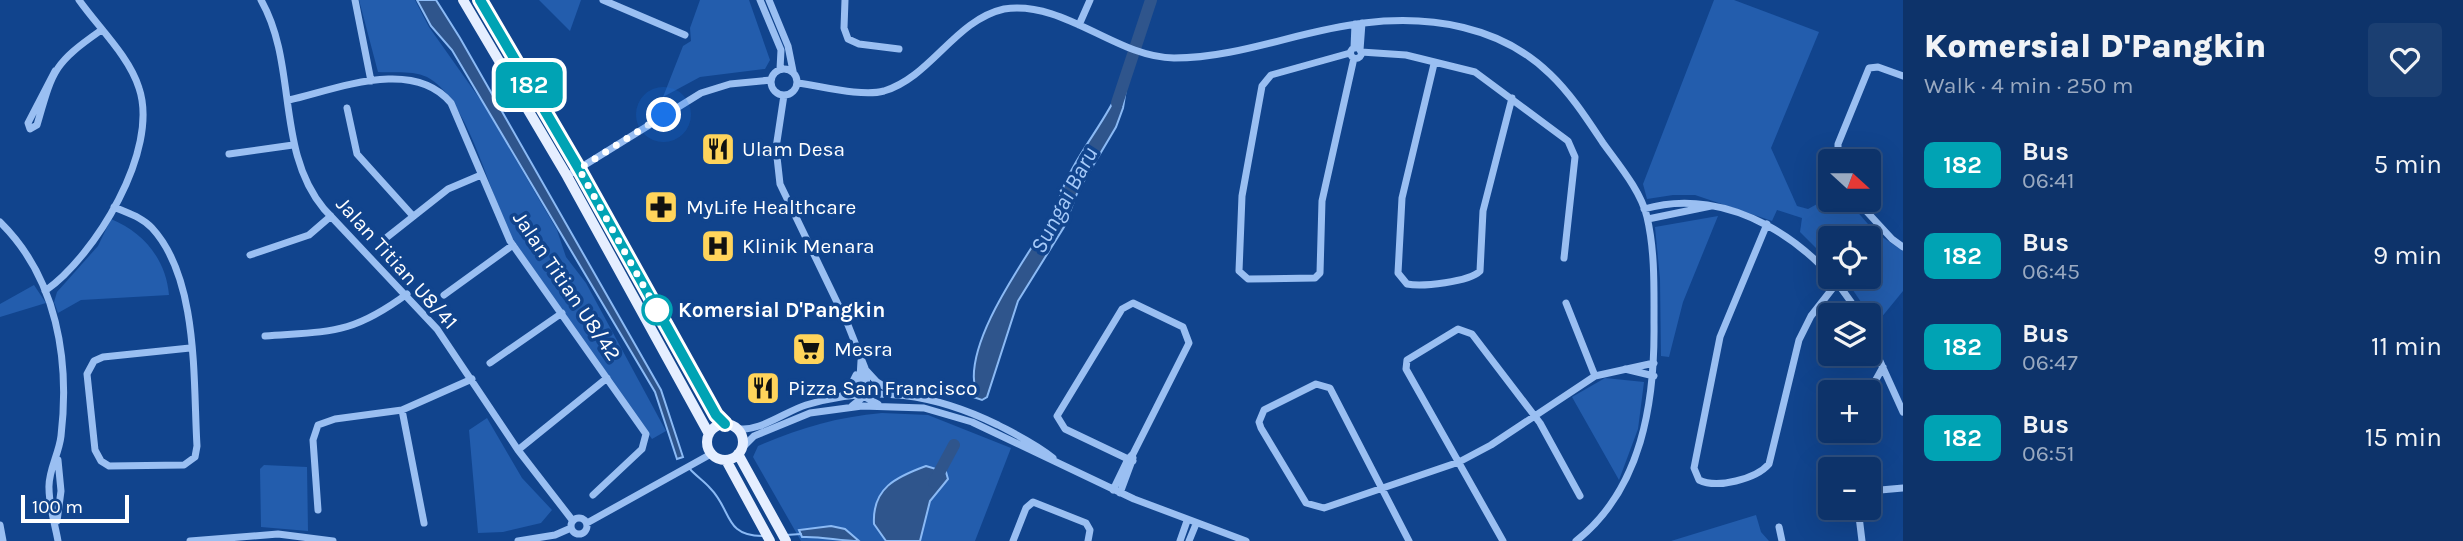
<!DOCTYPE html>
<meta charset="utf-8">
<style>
body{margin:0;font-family:Karla,sans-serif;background:#1b3f72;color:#f1f3f6;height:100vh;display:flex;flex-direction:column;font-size:26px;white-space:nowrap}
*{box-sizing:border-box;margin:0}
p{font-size:23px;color:#9aaac1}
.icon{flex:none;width:38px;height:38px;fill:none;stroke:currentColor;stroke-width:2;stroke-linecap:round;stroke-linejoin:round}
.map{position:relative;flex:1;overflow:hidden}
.side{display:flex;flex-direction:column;background:#0d336a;width:560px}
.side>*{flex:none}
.badge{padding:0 14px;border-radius:10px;font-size:24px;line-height:46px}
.needle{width:46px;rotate:111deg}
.controls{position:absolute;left:1818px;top:149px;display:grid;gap:14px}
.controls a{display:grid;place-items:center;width:63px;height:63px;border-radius:7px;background:#0d336a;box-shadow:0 7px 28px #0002,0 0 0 2px #2d4e7e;font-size:35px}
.scale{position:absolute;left:21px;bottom:18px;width:108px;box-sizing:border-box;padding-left:7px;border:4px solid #fff;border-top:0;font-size:19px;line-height:24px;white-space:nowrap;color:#fff;-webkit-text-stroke:5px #11448d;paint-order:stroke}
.you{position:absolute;width:35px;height:35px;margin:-18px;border:5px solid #fff;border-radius:50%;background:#1a73e8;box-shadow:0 0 0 10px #1a73e833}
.map>.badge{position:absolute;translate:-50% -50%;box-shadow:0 0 0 4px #fff}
.round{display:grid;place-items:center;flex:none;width:74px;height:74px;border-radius:7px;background:#1b3f72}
.summary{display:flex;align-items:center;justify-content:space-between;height:119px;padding:0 21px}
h1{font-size:33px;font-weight:800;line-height:52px}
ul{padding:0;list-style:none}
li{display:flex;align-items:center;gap:21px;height:91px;padding:0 21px}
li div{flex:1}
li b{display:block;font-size:26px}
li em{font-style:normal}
li .badge{min-width:77px;font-weight:700;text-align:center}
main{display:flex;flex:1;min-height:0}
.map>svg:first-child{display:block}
</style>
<main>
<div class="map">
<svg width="1903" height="541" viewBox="0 0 1903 541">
<rect width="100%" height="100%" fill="#11448d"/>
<!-- green -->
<path fill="#235dad" d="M 359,0 L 415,0 L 429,27 L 482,102 L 557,230 L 566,257 L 586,283 L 666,431 L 652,439 L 512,238 C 489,194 469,99 427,77 C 413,70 393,73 378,72 Z
M 539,0 L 581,0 L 570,31 Z
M 700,0 L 749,0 L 770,60 L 765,69 L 700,77 L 663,97 L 683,46 L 691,41 L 690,28 Z
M 1714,0 L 1734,0 L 1819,32 L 1771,148 L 1797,206 L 1808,209 L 1830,197 L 1847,200 L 1875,232 L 1903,251 L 1903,291 L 1876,324 L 1844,277 L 1869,276 L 1869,238 L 1830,238 L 1830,262 L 1800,232 L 1802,218 L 1777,210 L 1772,221 L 1695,195 L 1673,195 L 1647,199 L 1643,184 Z
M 1718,216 L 1683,302 L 1669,357 L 1661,356 L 1660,279 L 1655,227 Z
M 111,219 C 143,232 166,259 169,295 L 81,300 L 58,313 L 54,302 L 57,292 L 98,246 Z
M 34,285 L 46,303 L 0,317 L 0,304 Z
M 1605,378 L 1644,382 L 1638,429 L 1619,480 L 1572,397 Z
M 882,413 L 928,415 L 1011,448 L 975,541 L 801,541 L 753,457 L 758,446 C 800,428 837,417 882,413 Z
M 487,418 L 522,478 L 552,510 L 541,523 L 503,532 L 478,533 L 469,430 Z
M 264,465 L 307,467 L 308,531 L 261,527 L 260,469 Z
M 1756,515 L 1761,532 L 1769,541 L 1671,541 Z"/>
<!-- water -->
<path fill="#2f558c" stroke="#8bbaf5" stroke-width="2" d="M 417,0 L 436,0 L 460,38 L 661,390 L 683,457 L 677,459 L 655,392 L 452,50 L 431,26 Z
M 1120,88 L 1126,89 L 1123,108 L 1116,127 L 1078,191 L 1064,227 L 1018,301 L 987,397 L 982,400 L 973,397 L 976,392 C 961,345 1026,258 1050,219 C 1058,206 1061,189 1069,175 C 1084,145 1107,118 1120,88 Z
M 926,466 L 946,472 L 948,479 L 930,501 L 920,541 L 886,541 L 874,524 C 872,488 896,477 926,466 Z
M 831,526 L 845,529 L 859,541 C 839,541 822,536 802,537 L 799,530 Z"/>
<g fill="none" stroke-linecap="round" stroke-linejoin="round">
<!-- stream -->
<path stroke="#8bbaf5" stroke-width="2" d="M 690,469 C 696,476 704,481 710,488 C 732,510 724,536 762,536
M 786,535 L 801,534"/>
<!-- river -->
<path stroke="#2f558c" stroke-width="12" d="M 1117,103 L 1151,0
M 934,482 L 954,445"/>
<!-- minor -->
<path stroke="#9abff2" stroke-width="7" d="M 261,0 C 298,65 275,150 324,209 L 437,329 L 518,450 L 573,521
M 355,0 L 371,81
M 603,0 L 685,35
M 760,0 L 781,50 L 780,69
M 769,0 L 788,46 L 793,71
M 845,0 L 844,28 L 848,39 L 859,44 L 899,49
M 1079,25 L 1090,0
M1350.5 53a5.5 5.5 0 1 1 11 0a5.5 5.5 0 1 1-11 0Z
M 1354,48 L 1355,24
M 1360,50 L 1362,23
M 1361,52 L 1406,55 L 1475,72 L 1568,141 L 1575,157 L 1564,258
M 1350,53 L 1271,75 L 1262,86 L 1242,196 L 1239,271 L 1248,279 L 1315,278 L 1320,273 L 1322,201 L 1354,58
M 1434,64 L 1402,198 L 1398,273 L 1407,284 C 1422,287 1469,282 1480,271 L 1483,211 L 1512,98
M771 82a13 13 0 1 1 26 0a13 13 0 1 1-26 0Z
M 55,71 L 28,123 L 30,129 L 37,125 C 53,70 53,64 100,31
M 798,83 C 821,86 862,97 884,91 C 931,77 955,20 1004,9 C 1065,0 1115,57 1174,58 C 1239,58 1301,30 1364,23 C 1430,15 1501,26 1550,74 C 1571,94 1587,119 1603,143 C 1618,164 1641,191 1647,217 C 1655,251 1654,288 1654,323 C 1655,402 1642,489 1576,541
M 784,95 L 776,148 L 780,184 L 848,325 L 865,368 L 868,393 L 852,406
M 289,100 C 337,89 413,57 451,103 L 510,241 L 646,434 L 642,449 L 593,495
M 347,108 L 357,154 L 413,216
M 229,154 L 293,145
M 1838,161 L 1838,144 L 1869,68 L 1878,67 L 1903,76
M 567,176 L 701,93 L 730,84 L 771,80
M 1856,200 L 1892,239 L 1903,247
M 114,207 C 127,213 142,217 152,228 C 199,279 193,381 197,446 L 195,457 L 184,465 L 109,466 L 101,461 L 95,450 L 87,374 L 94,361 L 103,357 L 190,348
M 1644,209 C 1728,184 1818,243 1859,315
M 1648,219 L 1711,206
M 0,222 C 57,278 70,360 61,436 C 59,454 48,471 49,488 C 49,506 55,524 58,541
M 1767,224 L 1720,337 L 1694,468 L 1699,480 C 1717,489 1756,479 1769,464 L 1799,340 L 1811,316 L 1836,284
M 386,238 L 448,189 L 481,175
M 250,255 L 309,235 L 331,216
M 45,291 C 95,256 160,150 139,88 C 129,56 98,27 79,0
M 444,295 L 513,245
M 1566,303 L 1595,376
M 265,336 C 331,331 351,335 407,294
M 1869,337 L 1903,412
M 861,361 L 859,394 L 878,404
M 490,363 L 562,313
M 865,369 L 877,382 L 893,392
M 1625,369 L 1654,376
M 1869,392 L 1883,367
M 841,396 L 848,391 L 856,375
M 402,410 L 424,523
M 736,428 C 757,434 786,411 806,405 C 874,384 935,394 998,425 C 1017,435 1036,444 1053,458
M 741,449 L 754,436 L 810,413 L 862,406 L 924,408 L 972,422 L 1134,499 L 1246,541
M 518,450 L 607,378
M 1113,490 L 1128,459 L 1133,454 L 1189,343 L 1183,327 L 1133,303 L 1122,309 L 1057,416 L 1065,429 L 1128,459 L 1133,461
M 1869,491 L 1903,488
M 1120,493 L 1133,458
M 1858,508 L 1862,541
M 318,510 L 313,440 L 318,425 L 335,419 L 402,410 L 472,379
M571 526a8 8 0 1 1 16 0a8 8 0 1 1-16 0Z
M 57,521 L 61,491 L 58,460
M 587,523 L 711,454
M 0,525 L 3,541
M 1779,527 L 1782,541
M 190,541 L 278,534 L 333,541
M 518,541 L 555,535 L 571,528
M 1013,541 L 1026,508 L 1033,502 L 1086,523 L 1090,530 L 1088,541
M 1180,541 L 1187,521
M 1189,541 L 1196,524
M 1409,541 L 1330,388 L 1316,384 L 1264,410 L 1259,422 L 1261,428 L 1306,503 L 1324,508 L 1459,462 L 1491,445 L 1595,376 L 1654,363
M 1503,541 L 1406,369 L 1407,360 L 1458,329 L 1472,334 L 1540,423 L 1580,496"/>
<!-- major -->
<path stroke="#e5eeff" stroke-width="10" d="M 463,0 L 567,176 L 709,434
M 480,0 L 579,169 L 716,415 L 725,424
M707 442a18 18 0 1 1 36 0a18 18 0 1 1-36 0Z
M 738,454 L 786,541
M 726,460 L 770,541"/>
</g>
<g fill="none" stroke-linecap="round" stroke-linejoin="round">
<!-- line casing -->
<g stroke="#fff" stroke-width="16">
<path id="line" d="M 480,0 L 579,169 L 716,415 L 725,424"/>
</g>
<!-- line -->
<use href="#line" stroke="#00a3b4" stroke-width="10"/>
<!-- walk -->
<path stroke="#fff" stroke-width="7" stroke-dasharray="0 12.6" d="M 657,310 L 659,314 L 579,169 L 664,115"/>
</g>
<!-- icons -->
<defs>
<g id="restaurant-square" transform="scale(1.75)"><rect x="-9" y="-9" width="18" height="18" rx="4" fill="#ffd45b" stroke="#11448d"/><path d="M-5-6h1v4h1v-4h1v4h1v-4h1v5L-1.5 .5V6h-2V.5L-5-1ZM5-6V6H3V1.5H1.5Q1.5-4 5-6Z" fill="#111"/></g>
<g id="pharmacy-square" transform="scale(1.75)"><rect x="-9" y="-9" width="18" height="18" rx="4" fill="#ffd45b" stroke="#11448d"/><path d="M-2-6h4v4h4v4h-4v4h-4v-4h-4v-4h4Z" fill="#111"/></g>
<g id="hospital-square" transform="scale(1.75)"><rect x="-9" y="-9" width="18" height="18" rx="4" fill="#ffd45b" stroke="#11448d"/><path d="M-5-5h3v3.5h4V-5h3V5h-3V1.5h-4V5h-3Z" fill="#111"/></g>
<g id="supermarket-square" transform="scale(1.75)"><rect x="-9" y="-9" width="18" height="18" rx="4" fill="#ffd45b" stroke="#11448d"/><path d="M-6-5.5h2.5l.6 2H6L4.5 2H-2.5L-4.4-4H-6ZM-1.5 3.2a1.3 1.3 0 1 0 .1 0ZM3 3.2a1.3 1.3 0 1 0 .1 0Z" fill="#111"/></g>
</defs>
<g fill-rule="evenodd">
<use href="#restaurant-square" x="718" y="149"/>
<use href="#pharmacy-square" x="661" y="207"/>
<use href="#hospital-square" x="718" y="246"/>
<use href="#supermarket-square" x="809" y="349"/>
<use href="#restaurant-square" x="763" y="388"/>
</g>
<!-- markers -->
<circle fill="#fff" stroke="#00a3b4" stroke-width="3.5" cx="657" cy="310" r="14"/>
<g text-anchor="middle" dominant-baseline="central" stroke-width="7" stroke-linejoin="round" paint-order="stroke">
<!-- poi labels -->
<g font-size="21" fill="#fff" stroke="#11448d" text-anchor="start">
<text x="742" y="149">Ulam Desa</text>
<text x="686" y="207">MyLife Healthcare</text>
<text x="742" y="246">Klinik Menara</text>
<text x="834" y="349">Mesra</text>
<text x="788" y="388">Pizza San Francisco</text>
</g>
<!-- street labels -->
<g font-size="21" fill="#fff" stroke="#11448d">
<text transform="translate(397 263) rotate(48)">Jalan Titian U8/41</text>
<text transform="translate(567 286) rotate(56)">Jalan Titian U8/42</text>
</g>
<!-- stop labels -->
<g font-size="21" font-weight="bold" fill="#fff" stroke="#11448d" text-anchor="start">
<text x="678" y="310">Komersial D'Pangkin</text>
</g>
<!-- water labels -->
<g font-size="23" font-style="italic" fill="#a6caf9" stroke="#11448d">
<text transform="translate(1064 200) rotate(-62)">Sungai Baru</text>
</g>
</g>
</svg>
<div class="controls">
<a><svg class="needle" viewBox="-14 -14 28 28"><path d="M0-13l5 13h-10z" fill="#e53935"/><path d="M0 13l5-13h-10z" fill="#9aaac1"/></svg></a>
<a><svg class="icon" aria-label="locate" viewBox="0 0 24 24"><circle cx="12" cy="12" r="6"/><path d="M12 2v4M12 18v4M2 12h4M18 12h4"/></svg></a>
<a><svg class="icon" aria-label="layers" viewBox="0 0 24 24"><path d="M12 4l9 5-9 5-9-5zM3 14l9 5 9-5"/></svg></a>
<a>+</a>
<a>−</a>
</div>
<div class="scale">100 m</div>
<div class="you" style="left:664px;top:115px"></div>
<b class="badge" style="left:529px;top:85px;background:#00a3b4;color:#fff">182</b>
</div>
<section class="side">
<div class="summary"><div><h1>Komersial D'Pangkin</h1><p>Walk · 4 min · 250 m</p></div><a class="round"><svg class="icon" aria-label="heart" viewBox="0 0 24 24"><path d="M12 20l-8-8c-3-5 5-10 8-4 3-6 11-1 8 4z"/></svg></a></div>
<ul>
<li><span class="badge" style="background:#00a3b4;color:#fff">182</span><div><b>Bus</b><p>06:41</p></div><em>5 min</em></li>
<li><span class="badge" style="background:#00a3b4;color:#fff">182</span><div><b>Bus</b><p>06:45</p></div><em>9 min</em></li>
<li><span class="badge" style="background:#00a3b4;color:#fff">182</span><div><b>Bus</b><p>06:47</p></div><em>11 min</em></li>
<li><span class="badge" style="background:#00a3b4;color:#fff">182</span><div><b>Bus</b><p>06:51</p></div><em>15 min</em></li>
</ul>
</section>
</main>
